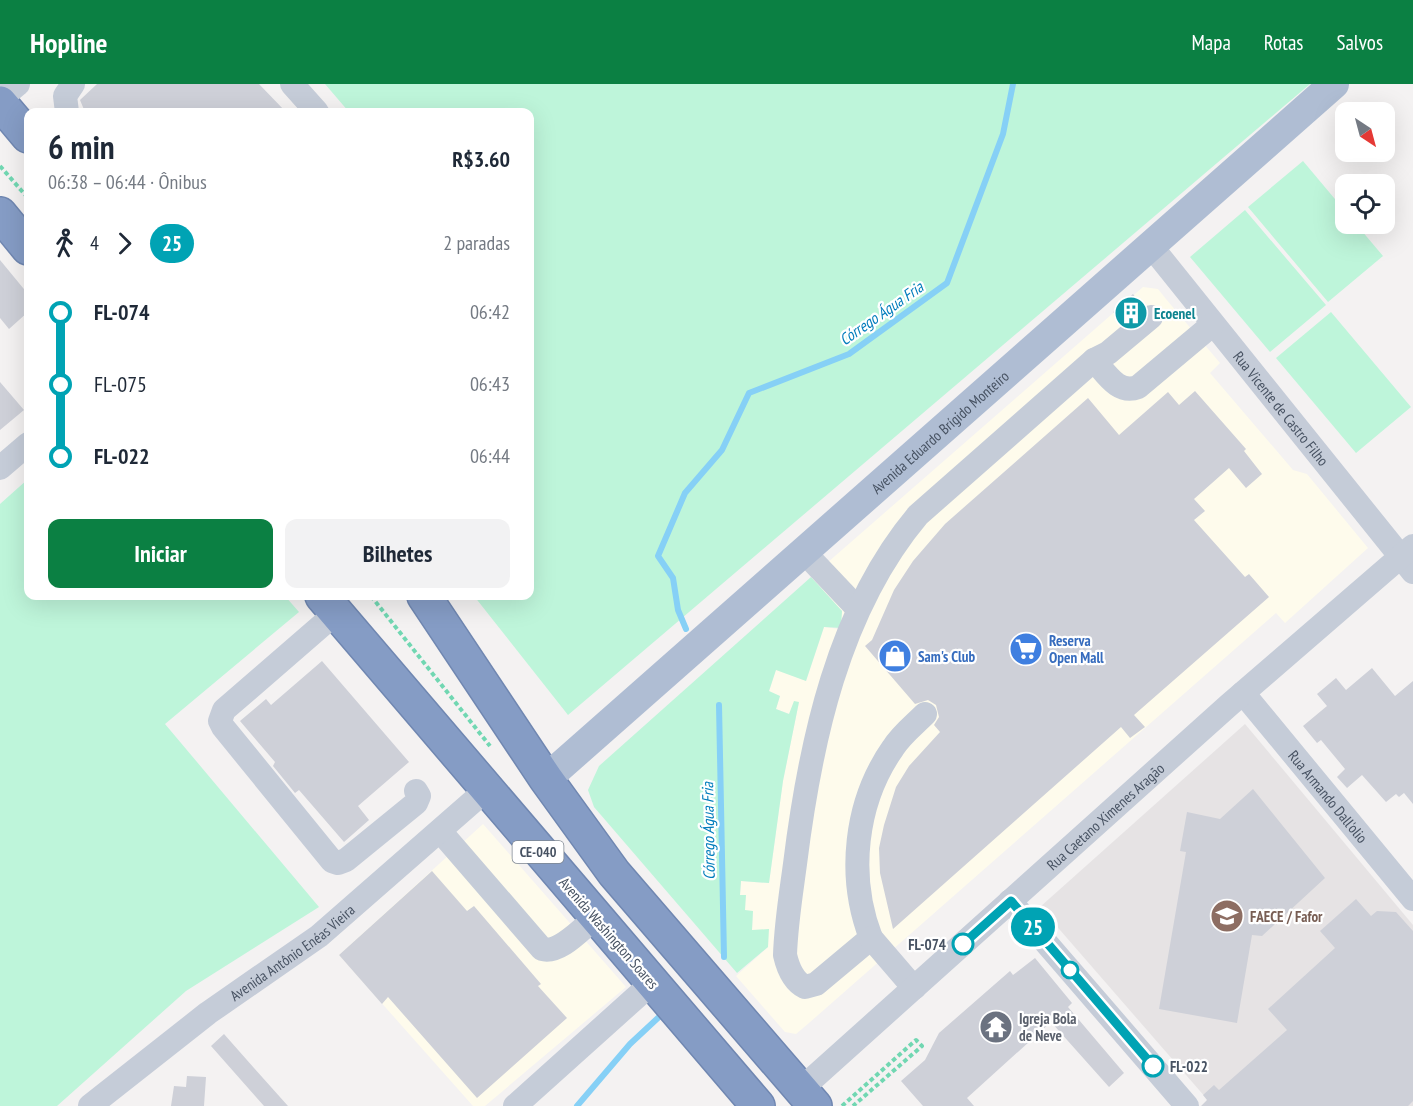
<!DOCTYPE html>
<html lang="pt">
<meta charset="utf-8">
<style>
body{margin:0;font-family:"PT Sans Narrow",sans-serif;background:#f2f2f3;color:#1f2937;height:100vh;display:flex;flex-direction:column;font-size:22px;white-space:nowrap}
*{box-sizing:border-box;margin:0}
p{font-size:20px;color:#747a83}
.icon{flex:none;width:33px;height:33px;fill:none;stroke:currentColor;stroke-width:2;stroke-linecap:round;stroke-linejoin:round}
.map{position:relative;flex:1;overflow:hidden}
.details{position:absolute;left:24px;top:24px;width:510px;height:492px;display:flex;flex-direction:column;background:#fff;border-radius:12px;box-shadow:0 6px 24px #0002}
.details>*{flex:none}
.badge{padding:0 12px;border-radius:20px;font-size:21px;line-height:39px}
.needle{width:39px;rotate:144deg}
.tools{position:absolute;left:1335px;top:18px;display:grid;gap:12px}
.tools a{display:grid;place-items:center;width:60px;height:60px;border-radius:12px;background:#fff;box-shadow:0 6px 24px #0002;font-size:30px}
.map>.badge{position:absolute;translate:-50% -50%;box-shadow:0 0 0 3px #fff}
.legs{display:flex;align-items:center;gap:9px;height:66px;padding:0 24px;font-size:20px}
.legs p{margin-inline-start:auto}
.overview{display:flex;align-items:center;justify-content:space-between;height:102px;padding:0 24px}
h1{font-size:33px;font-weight:700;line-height:45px}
.action{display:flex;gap:12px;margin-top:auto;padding:12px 24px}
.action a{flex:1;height:69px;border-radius:12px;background:#0b8043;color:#fff;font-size:24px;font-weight:700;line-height:69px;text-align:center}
.action a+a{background:#f2f2f3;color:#1f2937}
ul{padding:0 24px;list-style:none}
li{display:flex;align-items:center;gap:21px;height:72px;font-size:22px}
li i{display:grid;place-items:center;width:9px;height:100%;margin:0 8px;background:currentColor}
li i::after{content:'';width:15px;height:15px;margin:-8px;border:4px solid;border-radius:50%;background:#fff}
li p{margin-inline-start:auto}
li:first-child i{background:linear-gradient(#0000 50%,currentColor 0)}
li:last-child i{background:linear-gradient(currentColor 50%,#0000 0)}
header{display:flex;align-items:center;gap:36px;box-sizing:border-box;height:84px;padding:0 30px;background:#0b8043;color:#fff}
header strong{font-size:28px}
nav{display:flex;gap:33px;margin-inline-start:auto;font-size:21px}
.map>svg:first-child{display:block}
</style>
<header>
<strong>Hopline</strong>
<nav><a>Mapa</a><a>Rotas</a><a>Salvos</a></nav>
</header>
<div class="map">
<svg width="1413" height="1022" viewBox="0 0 1413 1022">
<rect width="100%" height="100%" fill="#f4f2f2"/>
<!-- commercial -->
<path fill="#fefbec" d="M 1143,203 L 1158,205 L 1166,215 L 1220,279 L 1210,289 L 1293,386 L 1307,390 L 1368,464 L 1285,539 L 1276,529 L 809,939 L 796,950 L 785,948 L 736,892 L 768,863 L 752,846 L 753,827 L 745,827 L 745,812 L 740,811 L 741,797 L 769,799 L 783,697 L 799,618 L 790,630 L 776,625 L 780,612 L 769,608 L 776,585 L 806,597 L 824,543 L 839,545 L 842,527 L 811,493 Z
M 483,740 L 626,903 L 485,1022 L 473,1022 L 339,871 Z"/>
<!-- education -->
<path fill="#e6e3e4" d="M 1245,640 L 1413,841 L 1413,1022 L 1213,1022 L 1040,823 Z"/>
<!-- green -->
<path fill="#bef5da" d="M 325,0 L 1310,0 L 568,631 L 474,512 L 530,512 L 530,28 L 349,28 Z
M 1303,77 L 1345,127 L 1346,140 L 1356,140 L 1383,172 L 1328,218 L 1248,123 Z
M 1245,126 L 1326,221 L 1270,268 L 1190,173 Z
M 1331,228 L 1411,323 L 1356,369 L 1276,274 Z
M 28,395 L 28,512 L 285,512 L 299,528 L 165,640 L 319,823 L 186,907 L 57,1022 L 0,1022 L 0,420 Z
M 811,493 L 842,527 L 841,544 L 824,543 L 806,597 L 776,586 L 769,607 L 780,612 L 776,625 L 789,630 L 794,617 L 799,618 L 783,697 L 769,799 L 741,797 L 740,811 L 746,811 L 745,826 L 753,827 L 752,846 L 769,845 L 768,863 L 737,889 L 594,723 L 588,706 L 599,682 Z"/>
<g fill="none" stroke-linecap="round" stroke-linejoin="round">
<!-- stream -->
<path stroke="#86d0f6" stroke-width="6" d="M 686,545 L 678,526 L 673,494 L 658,472 L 685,409 L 722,366 L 749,309 L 849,270 L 947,199 L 1003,50 L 1013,0
M 719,621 L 724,873
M 577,1022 L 630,960 L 660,932"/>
</g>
<!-- building -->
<path fill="#ced0d8" d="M 97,0 L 259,0 L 286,28 L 85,28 L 80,16 Z
M 0,176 L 28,210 L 28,228 L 9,245 L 0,234 Z
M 1133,210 L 1142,222 L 1122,238 L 1113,228 Z
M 0,298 L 24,326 L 0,346 Z
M 1195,307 L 1246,365 L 1244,367 L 1262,390 L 1246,404 L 1229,384 L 1194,415 L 1205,427 L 1194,436 L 1245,493 L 1249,490 L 1269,513 L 1134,631 L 1145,643 L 1130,654 L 1121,643 L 893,845 L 880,789 L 879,764 L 884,741 L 896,703 L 909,682 L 940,648 L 934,641 L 939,633 L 936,621 L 928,616 L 915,620 L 865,562 L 872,556 L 894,506 L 913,477 L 945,440 L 1088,314 L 1119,351 L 1168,308 L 1179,321 Z
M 322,577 L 409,678 L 358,722 L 369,736 L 344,758 L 299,706 L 295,709 L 273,682 L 275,678 L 240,637 L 266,615 L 271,621 Z
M 1372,584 L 1395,612 L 1413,597 L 1413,720 L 1404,709 L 1399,713 L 1396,710 L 1386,718 L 1362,691 L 1347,704 L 1337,693 L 1345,685 L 1321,656 L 1317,659 L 1303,642 L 1327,622 L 1317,610 L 1336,594 L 1346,606 Z
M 1253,705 L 1325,794 L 1262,852 L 1252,851 L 1237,939 L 1159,925 L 1186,768 L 1180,767 L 1187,728 L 1220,735 Z
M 432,787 L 467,827 L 474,822 L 541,900 L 538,902 L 567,934 L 477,1014 L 388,913 L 382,920 L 339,871 Z
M 1356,815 L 1371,832 L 1377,827 L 1396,828 L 1413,847 L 1413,1017 L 1408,1022 L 1201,1022 L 1207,1016 L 1203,1011 L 1214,1001 L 1219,1006 L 1287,946 L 1268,925 L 1335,864 L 1320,847 Z
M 1035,874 L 1072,919 L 1068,923 L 1124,989 L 1109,1003 L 1051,938 L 967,1014 L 974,1022 L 923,1022 L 901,997 L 925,976 L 939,949 L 1010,887 L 1013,891 Z
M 224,950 L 254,984 L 288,1022 L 264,1022 L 211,962 Z
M 187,992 L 206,993 L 204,1022 L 171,1022 L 174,1002 L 186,1003 Z"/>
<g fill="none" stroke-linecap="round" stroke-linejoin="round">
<!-- highway casing -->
<g stroke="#7087b1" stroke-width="36">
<path id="highway" d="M 0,19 L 28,52
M 0,130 L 28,164
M 322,512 L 758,1022
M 424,512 L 546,695 L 614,789 L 815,1022"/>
</g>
<!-- path -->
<path stroke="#71d7b2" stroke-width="4" stroke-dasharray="4.5 3" stroke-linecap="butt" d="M 0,82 L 28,114
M 371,512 L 490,662
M 842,1022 L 916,956 L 922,962 L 853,1022"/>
<!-- minor -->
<g stroke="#c5ccd8" stroke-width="24">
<path d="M 292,0 L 317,28"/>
<path d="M 0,15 L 18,0"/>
<path d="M 67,28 L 65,12 L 73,0"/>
<path id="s1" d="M 1151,162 L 1413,488"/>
<path d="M 1094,276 C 1106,289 1118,311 1138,303 L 1212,241"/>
<path d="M 0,384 L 28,360"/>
<path d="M 804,468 L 858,525"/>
<path d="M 336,529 L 224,626 L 220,637 L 223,643 L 332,777 L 338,779 L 346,776 L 416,719 L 419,712 L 416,707"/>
<path id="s2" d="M 1243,609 L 1413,815"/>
<path d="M 925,630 C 914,641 901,651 893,664 C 855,718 847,792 871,854 L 816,900 L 805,903 C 793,897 788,884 785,871 C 786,840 791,810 795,780 C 810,659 838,526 918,431 L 1094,276 L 1108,269 L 1151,233"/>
<path d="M 440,747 L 542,865 C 560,870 582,844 595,834"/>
<path d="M 1010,817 L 1187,1022"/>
<path d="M 871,854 L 914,904"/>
<path id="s3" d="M 800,1006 L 1229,621 L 1413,462"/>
<path id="s4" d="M 90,1022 L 208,929 L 319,852 L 486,706"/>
<path d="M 515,1022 L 652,899"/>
</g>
<!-- major -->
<path stroke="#afbdd3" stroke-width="30" id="s5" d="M 546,695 L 1334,0"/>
<!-- highway -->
<use href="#highway" stroke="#859cc5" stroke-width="33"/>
</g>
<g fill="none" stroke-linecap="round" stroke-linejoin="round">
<!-- line-1 casing -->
<g stroke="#fff" stroke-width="14">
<path id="line-1" d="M 963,860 L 1011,817 L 1153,982"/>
</g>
<!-- line-1 -->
<use href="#line-1" stroke="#00a3b4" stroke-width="9"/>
</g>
<!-- icons -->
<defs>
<g id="building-disc" transform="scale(1.725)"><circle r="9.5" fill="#0f9aa8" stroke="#fff"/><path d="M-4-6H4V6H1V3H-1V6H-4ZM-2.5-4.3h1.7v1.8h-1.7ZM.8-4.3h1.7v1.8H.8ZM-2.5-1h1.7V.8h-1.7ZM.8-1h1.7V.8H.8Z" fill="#fff"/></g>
<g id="supermarket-disc" transform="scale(1.725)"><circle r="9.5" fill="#3f7fe0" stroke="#fff"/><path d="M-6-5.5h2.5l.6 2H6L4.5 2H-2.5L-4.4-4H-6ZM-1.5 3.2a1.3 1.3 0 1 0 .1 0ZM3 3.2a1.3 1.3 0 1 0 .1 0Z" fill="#fff"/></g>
<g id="shop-disc" transform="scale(1.725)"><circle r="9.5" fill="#3f7fe0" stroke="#fff"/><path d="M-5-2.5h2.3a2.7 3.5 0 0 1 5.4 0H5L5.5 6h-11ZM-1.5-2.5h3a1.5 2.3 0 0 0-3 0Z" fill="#fff"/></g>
<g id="university-disc" transform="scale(1.725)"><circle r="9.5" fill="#8d6e63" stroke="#fff"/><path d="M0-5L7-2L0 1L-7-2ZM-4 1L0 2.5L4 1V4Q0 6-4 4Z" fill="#fff"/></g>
<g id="temple-disc" transform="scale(1.725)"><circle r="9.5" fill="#6b7280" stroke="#fff"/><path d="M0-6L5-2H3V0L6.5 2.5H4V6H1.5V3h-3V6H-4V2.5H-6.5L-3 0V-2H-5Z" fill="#fff"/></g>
</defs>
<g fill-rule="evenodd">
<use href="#building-disc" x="1131" y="229"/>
<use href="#supermarket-disc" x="1026" y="565"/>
<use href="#shop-disc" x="895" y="572"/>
<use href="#university-disc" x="1227" y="832"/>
<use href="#temple-disc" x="996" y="943"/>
</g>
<!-- markers -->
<g fill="#fff" stroke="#00a3b4" stroke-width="3">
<circle cx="963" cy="860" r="10"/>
<circle cx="1070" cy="886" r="8"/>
<circle cx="1153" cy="982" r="10"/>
</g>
<g text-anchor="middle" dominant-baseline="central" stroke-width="4.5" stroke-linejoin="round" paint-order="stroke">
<!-- shield labels -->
<rect fill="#fff" stroke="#7e8691" stroke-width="1.5" x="512.5" y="757" width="51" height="22" rx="4.5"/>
<g font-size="14" font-weight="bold" fill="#475262">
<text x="538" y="768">CE-040</text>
</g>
<!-- culture labels -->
<g font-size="15" font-weight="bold" fill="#0d838f" stroke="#fff" text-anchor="start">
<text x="1154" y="229">Ecoenel</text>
</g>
<!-- street labels -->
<g font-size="15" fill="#475262" stroke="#fff">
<text stroke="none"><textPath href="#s1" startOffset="208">Rua Vicente de Castro Filho</textPath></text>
<text stroke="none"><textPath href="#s5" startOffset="525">Avenida Eduardo Brígido Monteiro</textPath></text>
<text stroke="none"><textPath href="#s2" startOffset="134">Rua Armando Dall'olio</textPath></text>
<text stroke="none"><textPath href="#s3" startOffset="410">Rua Caetano Ximenes Aragão</textPath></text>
<text transform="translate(609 849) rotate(49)">Avenida Washington Soares</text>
<text stroke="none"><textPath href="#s4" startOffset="254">Avenida Antônio Enéas Vieira</textPath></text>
</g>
<!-- shop labels -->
<g font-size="15" font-weight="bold" fill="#366cbe" stroke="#fff" text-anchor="start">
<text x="1049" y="556">Reserva<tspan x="1049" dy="17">Open Mall</tspan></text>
<text x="918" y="572">Sam's Club</text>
</g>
<!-- education labels -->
<g font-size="15" font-weight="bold" fill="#785e54" stroke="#fff" text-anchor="start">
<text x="1250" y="832">FAECE / Fafor</text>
</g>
<!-- stop labels -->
<g font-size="15" font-weight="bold" fill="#475262" stroke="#fff" text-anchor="end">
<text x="946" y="860">FL-074</text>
<text x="1170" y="982" text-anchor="start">FL-022</text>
</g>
<!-- worship labels -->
<g font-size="15" font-weight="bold" fill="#5b616d" stroke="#fff" text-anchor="start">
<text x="1019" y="934">Igreja Bola<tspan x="1019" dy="17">de Neve</tspan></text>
</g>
<!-- water labels -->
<g font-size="16" font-style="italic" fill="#007cbc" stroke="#fff">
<text transform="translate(881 229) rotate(-35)">Córrego Água Fria</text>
<text transform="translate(708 747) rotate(-91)">Córrego Água Fria</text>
</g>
</g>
</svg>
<div class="tools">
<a><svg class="needle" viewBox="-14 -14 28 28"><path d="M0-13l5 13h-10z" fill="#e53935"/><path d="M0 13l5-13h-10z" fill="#747a83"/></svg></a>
<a><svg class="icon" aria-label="locate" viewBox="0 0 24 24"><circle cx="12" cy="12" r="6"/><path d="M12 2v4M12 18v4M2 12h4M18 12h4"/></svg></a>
</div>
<b class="badge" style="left:1033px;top:843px;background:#00a3b4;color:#fff">25</b>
<section class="details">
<div class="overview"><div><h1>6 min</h1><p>06:38 – 06:44 · Ônibus</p></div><b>R$3.60</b></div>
<div class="legs"><svg class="icon" aria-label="walk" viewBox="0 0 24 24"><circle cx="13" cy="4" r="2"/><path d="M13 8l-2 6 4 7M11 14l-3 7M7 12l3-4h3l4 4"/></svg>4<svg class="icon" aria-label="forward" viewBox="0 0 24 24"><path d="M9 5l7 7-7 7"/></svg><b class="badge" style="background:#00a3b4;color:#fff">25</b><p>2 paradas</p></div>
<ul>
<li><i style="color:#00a3b4"></i><b>FL-074</b><p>06:42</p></li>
<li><i style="color:#00a3b4"></i><span>FL-075</span><p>06:43</p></li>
<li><i style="color:#00a3b4"></i><b>FL-022</b><p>06:44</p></li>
</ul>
<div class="action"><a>Iniciar</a><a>Bilhetes</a></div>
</section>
</div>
